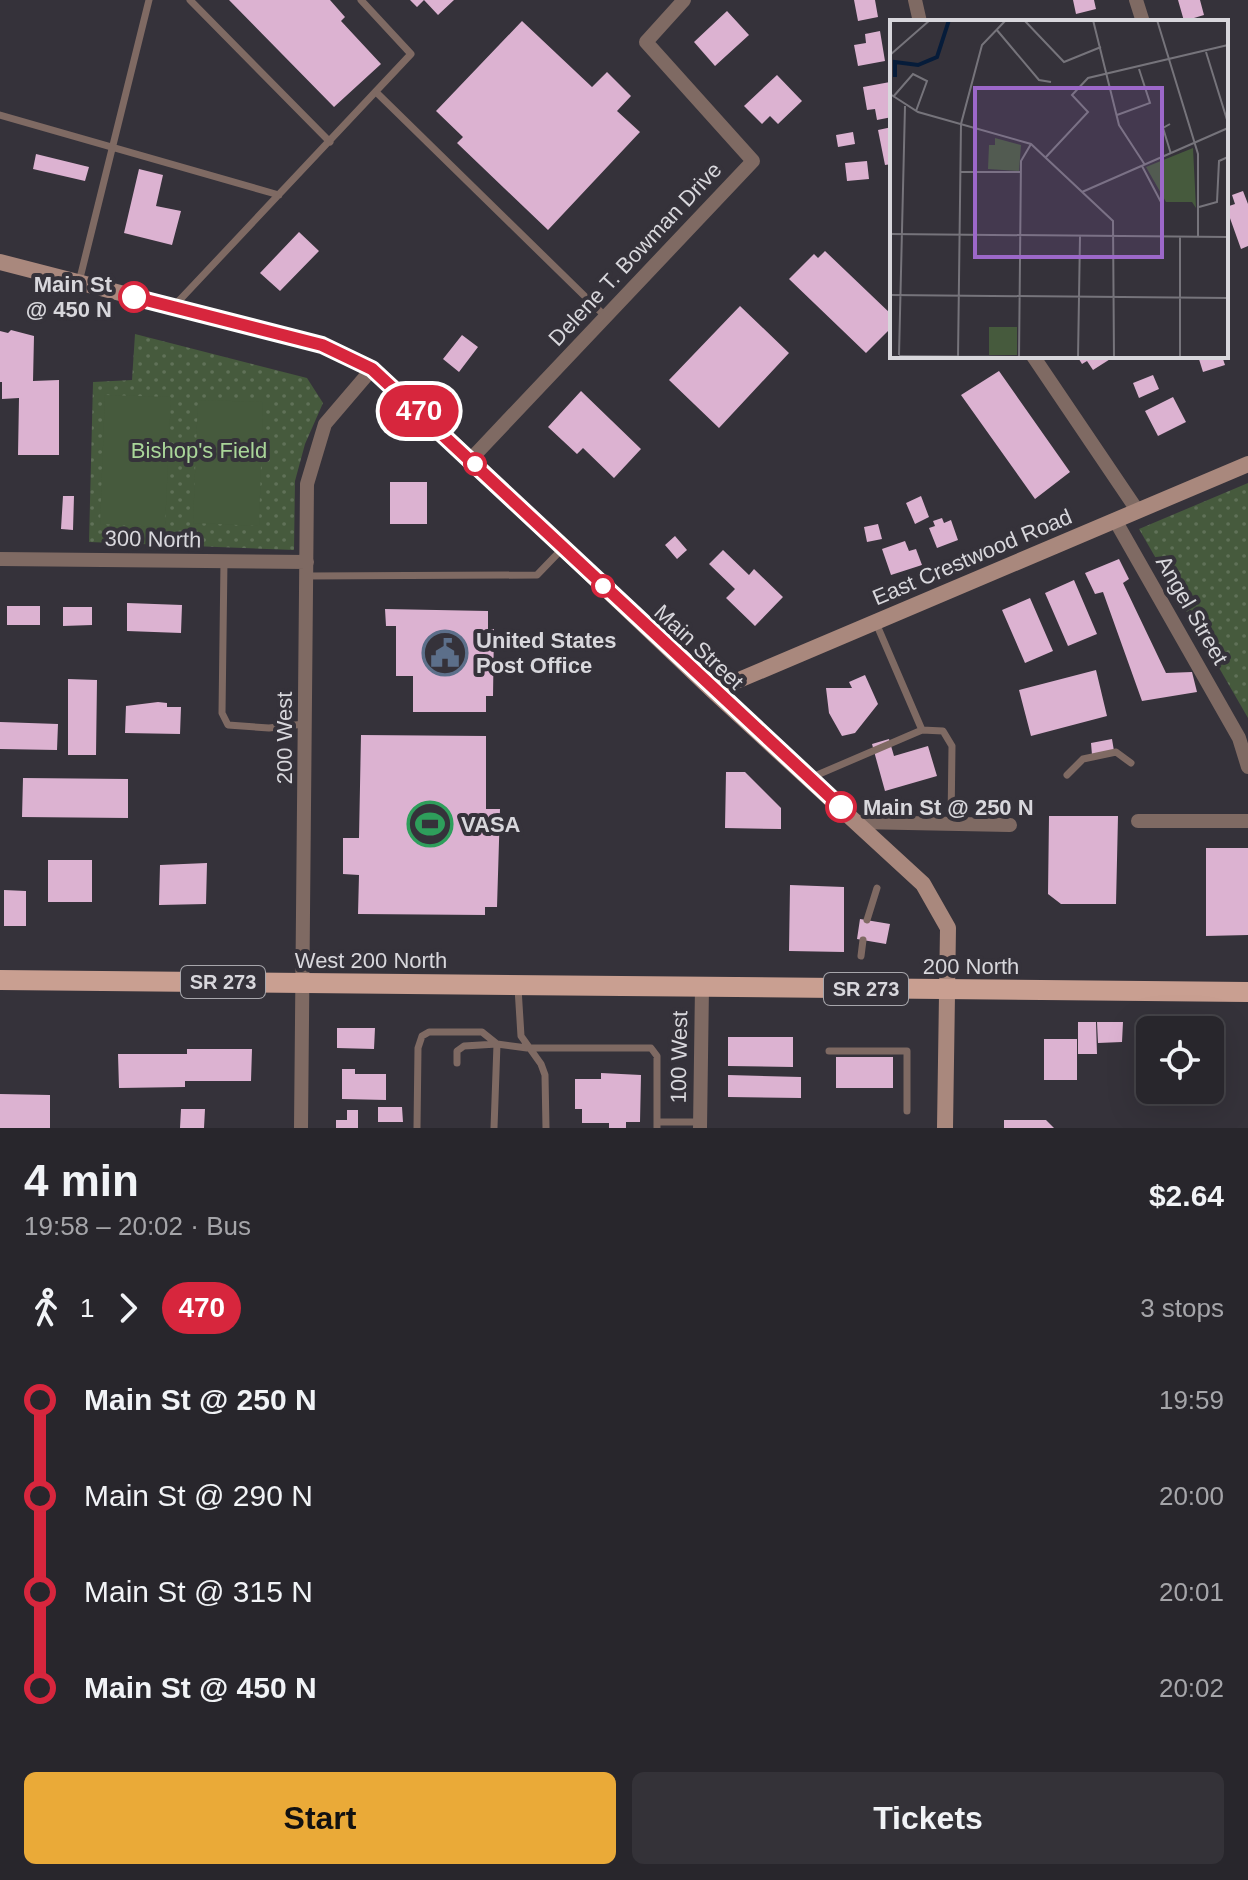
<!DOCTYPE html>
<meta charset="utf-8">
<style>
body{margin:0;font-family:Helvetica,sans-serif;background:#343238;color:#f1f3f6;height:100vh;display:flex;flex-direction:column;font-size:30px;white-space:nowrap}
*{box-sizing:border-box;margin:0}
p{font-size:26px;color:#a5a5a9}
.icon{flex:none;width:44px;height:44px;fill:none;stroke:currentColor;stroke-width:2;stroke-linecap:round;stroke-linejoin:round}
.map{position:relative;height:1128px;overflow:hidden}
.drawer{display:flex;flex-direction:column;background:#28262c;flex:1}
.drawer>*{flex:none}
.badge{padding:0 16px;border-radius:26px;font-size:28px;line-height:52px}
.buttons{position:absolute;left:1136px;top:1016px;display:grid;gap:16px}
.buttons a{display:grid;place-items:center;width:88px;height:88px;border-radius:12px;background:#28262c;box-shadow:0 8px 32px #0002,0 0 0 2px #444348;font-size:40px}
.map>.badge{position:absolute;translate:-50% -50%;box-shadow:0 0 0 4px #fff}
.legs{display:flex;align-items:center;gap:12px;height:88px;padding:0 24px;font-size:26px}
.legs p{margin-inline-start:auto}
.head{display:flex;align-items:center;justify-content:space-between;height:136px;padding:0 24px}
h1{font-size:44px;font-weight:700;line-height:60px}
.button{display:flex;gap:16px;margin-top:auto;padding:16px 24px}
.button a{flex:1;height:92px;border-radius:12px;background:#eaaa38;color:#111;font-size:32px;font-weight:700;line-height:92px;text-align:center}
.button a+a{background:#343238;color:#f1f3f6}
ul{padding:0 24px;list-style:none}
li{display:flex;align-items:center;gap:28px;height:96px;font-size:30px}
li i{display:grid;place-items:center;width:12px;height:100%;margin:0 10px;background:currentColor}
li i::after{content:'';width:20px;height:20px;margin:-10px;border:6px solid;border-radius:50%;background:#28262c}
li p{margin-inline-start:auto}
li:first-child i{background:linear-gradient(#0000 50%,currentColor 0)}
li:last-child i{background:linear-gradient(currentColor 50%,#0000 0)}
.map>svg:first-child{display:block}
</style>
<div class="map">
<svg width="1248" height="1128" viewBox="0 0 1248 1128">
<defs>
<pattern id="grass-dots" width="8" height="8" patternUnits="userSpaceOnUse" patternTransform="scale(2)"><rect width="8" height="8" fill="#465a3d"/><path d="M2 2h.1M6 6h.1" fill="none" stroke="#607158" stroke-width="1.8" stroke-linecap="round"/></pattern>
</defs>
<rect width="100%" height="100%" fill="#35323a"/>
<!-- grass -->
<path fill="url(#grass-dots)" d="M 135,334 L 307,378 L 323,403 L 305,444 L 295,481 L 294,550 L 89,542 L 93,382 L 132,380 Z
M 1248,483 L 1248,718 L 1139,529 Z"/>
<!-- pitch -->
<path fill="#465a3d" d="M 105,395 L 171,397 L 165,527 L 100,524 Z
M 198,400 L 263,402 L 259,526 L 193,523 Z"/>
<!-- building -->
<path fill="#dcb2d1" d="M 229,0 L 330,0 L 345,17 L 341,21 L 381,64 L 334,107 Z
M 410,0 L 454,0 L 438,15 L 424,0 L 417,7 Z
M 854,0 L 875,0 L 878,17 L 858,21 Z
M 1073,0 L 1094,0 L 1096,9 L 1076,14 Z
M 1178,0 L 1200,0 L 1204,15 L 1184,21 Z
M 727,11 L 749,35 L 715,66 L 694,42 Z
M 522,21 L 592,87 L 607,72 L 631,96 L 617,111 L 640,132 L 548,230 L 457,143 L 463,137 L 436,111 Z
M 880,31 L 885,61 L 858,66 L 854,45 L 866,43 L 865,34 Z
M 777,75 L 802,101 L 778,124 L 770,116 L 762,124 L 744,106 Z
M 890,82 L 892,117 L 877,120 L 875,109 L 867,110 L 863,87 Z
M 892,127 L 892,164 L 885,165 L 878,130 Z
M 853,132 L 855,144 L 838,147 L 836,135 Z
M 36,154 L 89,167 L 85,181 L 33,169 Z
M 867,161 L 869,179 L 847,181 L 845,163 Z
M 139,169 L 163,175 L 156,206 L 181,211 L 172,245 L 124,233 Z
M 1243,191 L 1248,204 L 1248,246 L 1241,249 L 1226,207 L 1235,204 L 1232,195 Z
M 299,232 L 319,251 L 280,291 L 260,273 Z
M 825,251 L 892,315 L 892,327 L 866,353 L 789,279 L 814,254 L 818,258 Z
M 740,306 L 789,353 L 719,428 L 669,380 Z
M 11,330 L 34,336 L 33,381 L 59,380 L 59,455 L 18,455 L 19,398 L 2,399 L 2,382 L 0,382 L 0,331 L 8,333 Z
M 462,335 L 478,347 L 459,372 L 443,359 Z
M 1077,356 L 1115,356 L 1093,370 L 1087,361 L 1082,364 Z
M 1198,356 L 1222,356 L 1225,365 L 1203,372 Z
M 999,371 L 1070,472 L 1035,499 L 961,395 Z
M 1153,375 L 1159,389 L 1139,398 L 1133,383 Z
M 581,391 L 641,449 L 614,478 L 583,448 L 577,454 L 548,427 Z
M 1173,397 L 1186,422 L 1158,436 L 1145,411 Z
M 390,482 L 427,482 L 427,524 L 390,524 Z
M 63,496 L 74,496 L 73,530 L 61,529 Z
M 921,496 L 929,517 L 915,524 L 906,503 Z
M 942,518 L 944,523 L 951,520 L 958,540 L 937,548 L 929,528 L 935,526 L 933,521 Z
M 878,524 L 882,539 L 867,542 L 864,527 Z
M 675,536 L 687,550 L 677,559 L 665,545 Z
M 905,541 L 909,551 L 916,549 L 922,565 L 891,575 L 882,549 Z
M 723,550 L 749,575 L 754,569 L 783,597 L 755,626 L 726,598 L 735,589 L 709,564 Z
M 1119,559 L 1129,579 L 1123,583 L 1166,673 L 1192,672 L 1197,692 L 1142,701 L 1103,592 L 1095,594 L 1085,573 Z
M 1074,580 L 1097,634 L 1068,646 L 1045,593 Z
M 1030,598 L 1053,651 L 1025,663 L 1002,610 Z
M 127,603 L 182,605 L 181,633 L 127,631 Z
M 7,606 L 40,606 L 40,625 L 7,625 Z
M 63,607 L 92,607 L 92,625 L 63,626 Z
M 385,609 L 488,611 L 488,629 L 494,629 L 493,696 L 486,696 L 486,712 L 413,712 L 413,676 L 396,676 L 396,626 L 386,626 Z
M 1096,670 L 1107,716 L 1031,736 L 1019,690 Z
M 865,675 L 878,704 L 855,733 L 842,736 L 829,713 L 826,688 L 852,688 L 849,682 Z
M 68,679 L 97,680 L 96,755 L 68,755 Z
M 158,702 L 167,703 L 167,707 L 181,707 L 180,734 L 125,733 L 126,706 Z
M 0,722 L 58,724 L 57,750 L 0,749 Z
M 361,735 L 486,736 L 486,809 L 500,809 L 497,907 L 485,907 L 485,915 L 358,914 L 359,875 L 343,874 L 343,838 L 359,838 Z
M 889,739 L 894,756 L 928,746 L 937,776 L 885,791 L 872,744 Z
M 1112,739 L 1114,751 L 1092,755 L 1091,743 Z
M 726,772 L 745,772 L 781,808 L 781,829 L 725,828 Z
M 23,778 L 128,779 L 128,818 L 22,817 Z
M 1049,816 L 1118,816 L 1116,904 L 1061,904 L 1048,894 Z
M 1206,848 L 1248,848 L 1248,935 L 1206,936 Z
M 48,860 L 92,860 L 92,902 L 48,902 Z
M 207,863 L 206,904 L 159,905 L 160,865 Z
M 790,885 L 844,887 L 844,952 L 789,951 Z
M 4,890 L 26,891 L 26,926 L 4,926 Z
M 860,919 L 890,924 L 886,944 L 857,939 Z
M 1078,1022 L 1096,1022 L 1097,1054 L 1078,1054 Z
M 1097,1022 L 1123,1022 L 1122,1042 L 1098,1043 Z
M 337,1028 L 375,1028 L 374,1049 L 337,1048 Z
M 728,1037 L 793,1037 L 793,1067 L 728,1066 Z
M 1044,1039 L 1077,1039 L 1077,1080 L 1044,1080 Z
M 187,1049 L 252,1049 L 251,1081 L 185,1081 L 185,1087 L 119,1088 L 118,1054 L 187,1054 Z
M 836,1057 L 893,1057 L 893,1088 L 836,1088 Z
M 342,1069 L 355,1069 L 355,1074 L 386,1074 L 386,1100 L 342,1099 Z
M 601,1073 L 641,1075 L 640,1122 L 626,1122 L 626,1128 L 609,1128 L 609,1123 L 582,1123 L 582,1109 L 575,1109 L 575,1079 L 601,1079 Z
M 728,1075 L 801,1077 L 801,1098 L 728,1097 Z
M 0,1094 L 50,1095 L 50,1128 L 0,1128 Z
M 378,1107 L 402,1107 L 403,1122 L 378,1122 Z
M 181,1109 L 205,1109 L 204,1128 L 180,1128 Z
M 347,1110 L 358,1110 L 358,1128 L 336,1128 L 336,1120 L 347,1120 Z
M 1004,1120 L 1046,1120 L 1054,1128 L 1004,1128 Z"/>
<g fill="none" stroke-linecap="round" stroke-linejoin="round">
<!-- lane -->
<path stroke="#7f6a63" stroke-width="7" d="M 190,0 L 330,142
M 376,92 L 606,317
M 0,115 L 279,195
M 79,282 L 149,0
M 175,305 L 411,54 L 361,0
M 224,561 L 222,713 L 228,725 L 269,728 L 304,724
M 307,576 L 537,575 L 563,548
M 876,623 L 922,730 L 943,731 L 952,746 L 951,823
M 1067,775 L 1083,759 L 1116,752 L 1131,763
M 810,778 L 922,730
M 867,920 L 877,888
M 861,956 L 863,940
M 518,988 L 521,1036 L 541,1064 L 545,1075 L 546,1128
M 829,1051 L 907,1051 L 907,1111
M 457,1063 L 457,1051 L 464,1046 L 497,1044 L 527,1048 L 651,1048 L 657,1056 L 657,1128
M 657,1122 L 700,1122
M 417,1128 L 418,1048 L 422,1036 L 429,1032 L 482,1032 L 497,1044
M 494,1128 L 497,1044"/>
<!-- street -->
<path stroke="#7f6a63" stroke-width="14" d="M 915,0 L 920,22
M 1136,0 L 1143,22
M 1033,356 L 1137,510
M 471,459 L 753,161 L 646,42 L 684,0
M 1115,520 L 1239,738 L 1248,767
M 0,559 L 307,562
M 1138,821 L 1248,821
M 856,822 L 1010,825
M 301,1128 L 307,484 L 325,424 L 372,369
M 700,1128 L 702,987"/>
<!-- secondary -->
<path stroke="#a9887d" stroke-width="16" d="M 0,262 L 322,345 L 372,369 L 418,410 L 713,691 L 923,884 L 948,928 L 945,1128
M 713,691 L 1248,464"/>
<!-- primary -->
<path stroke="#c99f91" stroke-width="20" d="M 0,980 L 1248,992"/>
</g>
<g fill="none" stroke-linecap="round" stroke-linejoin="round">
<!-- line-1 casing -->
<g stroke="#fff" stroke-width="18">
<path id="line-1" d="M 134,297 L 322,345 L 372,369 L 841,807"/>
</g>
<!-- line-1 -->
<use href="#line-1" stroke="#d7263d" stroke-width="12"/>
</g>
<!-- icons -->
<defs>
<g id="civic-ring" transform="scale(2.3)"><circle r="9.5" fill="#35323a" stroke="#5c6f8a" stroke-width="1.5"/><path d="M-.6-6.5H3V-4.5H.6V-3L4-1V1h2V6H-6V1h2V-1L-.6-3ZM-1.2 2.5V6h2.4V2.5Z" fill="#5c6f8a"/></g>
<g id="stadium-ring" transform="scale(2.3)"><circle r="9.5" fill="#35323a" stroke="#2e9e5b" stroke-width="1.5"/><path d="M0-5a6.5 5 0 1 0 0 10a6.5 5 0 1 0 0-10ZM-3.5-1.8h7v3.6h-7Z" fill="#2e9e5b"/></g>
</defs>
<g fill-rule="evenodd">
<use href="#civic-ring" x="445" y="653"/>
<use href="#stadium-ring" x="430" y="824"/>
</g>
<!-- markers -->
<g fill="#fff" stroke="#d7263d" stroke-width="4">
<circle cx="134" cy="297" r="14"/>
<circle cx="475" cy="464" r="10"/>
<circle cx="603" cy="586" r="10"/>
<circle cx="841" cy="807" r="14"/>
</g>
<g text-anchor="middle" dominant-baseline="central" stroke-width="8" stroke-linejoin="round" paint-order="stroke">
<!-- shield labels -->
<g fill="#35323a" stroke="#a7a6ab" stroke-width="2">
<rect x="181" y="966" width="84" height="32" rx="6"/>
<rect x="824" y="973" width="84" height="32" rx="6"/>
</g>
<g font-size="20" font-weight="bold" fill="#d8d7dc">
<text x="223" y="982">SR 273</text>
<text x="866" y="989">SR 273</text>
</g>
<!-- street labels -->
<g font-size="22" fill="#d8d7dc" stroke="#35323a">
<text transform="translate(635 254) rotate(-47)">Delene T. Bowman Drive</text>
<text transform="translate(153 539) rotate(1)">300 North</text>
<text transform="translate(972 557) rotate(-23)">East Crestwood Road</text>
<text transform="translate(1192 610) rotate(60)">Angel Street</text>
<text transform="translate(699 647) rotate(43)">Main Street</text>
<text transform="translate(284 738) rotate(-90)">200 West</text>
<text x="371" y="960">West 200 North</text>
<text x="971" y="966">200 North</text>
<text transform="translate(679 1057) rotate(-89)">100 West</text>
</g>
<!-- stop labels -->
<g font-size="22" font-weight="bold" fill="#d8d7dc" stroke="#35323a" text-anchor="end">
<text x="112" y="284">Main St<tspan x="112" dy="25">@ 450 N</tspan></text>
<text x="863" y="807" text-anchor="start">Main St @ 250 N</text>
</g>
<!-- park labels -->
<g font-size="22" fill="#a9d599" stroke="#35323a">
<text x="199" y="450">Bishop's Field</text>
</g>
<!-- poi labels -->
<g font-size="22" font-weight="bold" fill="#d8d7dc" stroke="#35323a" text-anchor="start">
<text x="476" y="640">United States<tspan x="476" dy="25">Post Office</tspan></text>
<text x="461" y="824">VASA</text>
</g>
</g>
<!-- overview -->
<g transform="translate(890 20)">
<rect width="338" height="338" fill="#35323a"/>
<path d="M 105,118 L 131,125 L 129,151 L 98,149 L 99,125 L 105,125 ZM 303,128 L 306,188 L 302,182 L 276,182 L 256,147 ZM 99,307 L 127,307 L 127,335 L 99,335 Z" fill="#465a3d"/>
<path fill="none" stroke="#061c3a" stroke-width="4" d="M 5,57 L 5,42 L 28,45 L 47,37 L 59,0"/>
<path fill="none" stroke="#76747b" stroke-width="2" d="M 134,0 L 174,42 L 211,27M 203,0 L 229,105 L 255,145M 267,0 L 308,134 L 308,216M 106,9 L 149,60 L 161,62M 316,32 L 338,103M 0,35 L 40,0M 0,74 L 28,92 L 141,124 L 223,201 L 224,338M 3,77 L 23,54 L 37,61 L 26,91M 227,95 L 260,83 L 249,49M 280,104 L 273,108 L 281,134M 156,137 L 198,92 L 182,75 L 198,58 L 338,25M 252,146 L 272,184M 71,152 L 131,152M 192,172 L 338,108M 309,187 L 327,182 L 329,141 L 338,137M 0,214 L 338,217M 0,275 L 338,278M 9,335 L 15,86M 9,336 L 269,338M 68,338 L 71,104 L 92,25 L 116,0M 129,338 L 131,141 L 141,124M 188,338 L 190,216M 290,338 L 290,217"/>
<path fill="#9c68c9" fill-opacity="0.15" stroke="#9c68c9" stroke-width="4" d="M 85,68 L 272,68 L 272,237 L 85,237 Z"/>
<rect width="338" height="338" fill="none" stroke="#d8d7dc" stroke-width="4"/>
</g>
</svg>
<div class="buttons">
<a><svg class="icon" aria-label="locate" viewBox="0 0 24 24"><circle cx="12" cy="12" r="6"/><path d="M12 2v4M12 18v4M2 12h4M18 12h4"/></svg></a>
</div>
<b class="badge" style="left:419px;top:411px;background:#d7263d;color:#fff">470</b>
</div>
<section class="drawer">
<div class="head"><div><h1>4 min</h1><p>19:58 – 20:02 · Bus</p></div><b>$2.64</b></div>
<div class="legs"><svg class="icon" aria-label="walk" viewBox="0 0 24 24"><circle cx="13" cy="4" r="2"/><path d="M13 8l-2 6 4 7M11 14l-3 7M7 12l3-4h3l4 4"/></svg>1<svg class="icon" aria-label="forward" viewBox="0 0 24 24"><path d="M9 5l7 7-7 7"/></svg><b class="badge" style="background:#d7263d;color:#fff">470</b><p>3 stops</p></div>
<ul>
<li><i style="color:#d7263d"></i><b>Main St @ 250 N</b><p>19:59</p></li>
<li><i style="color:#d7263d"></i><span>Main St @ 290 N</span><p>20:00</p></li>
<li><i style="color:#d7263d"></i><span>Main St @ 315 N</span><p>20:01</p></li>
<li><i style="color:#d7263d"></i><b>Main St @ 450 N</b><p>20:02</p></li>
</ul>
<div class="button"><a>Start</a><a>Tickets</a></div>
</section>
